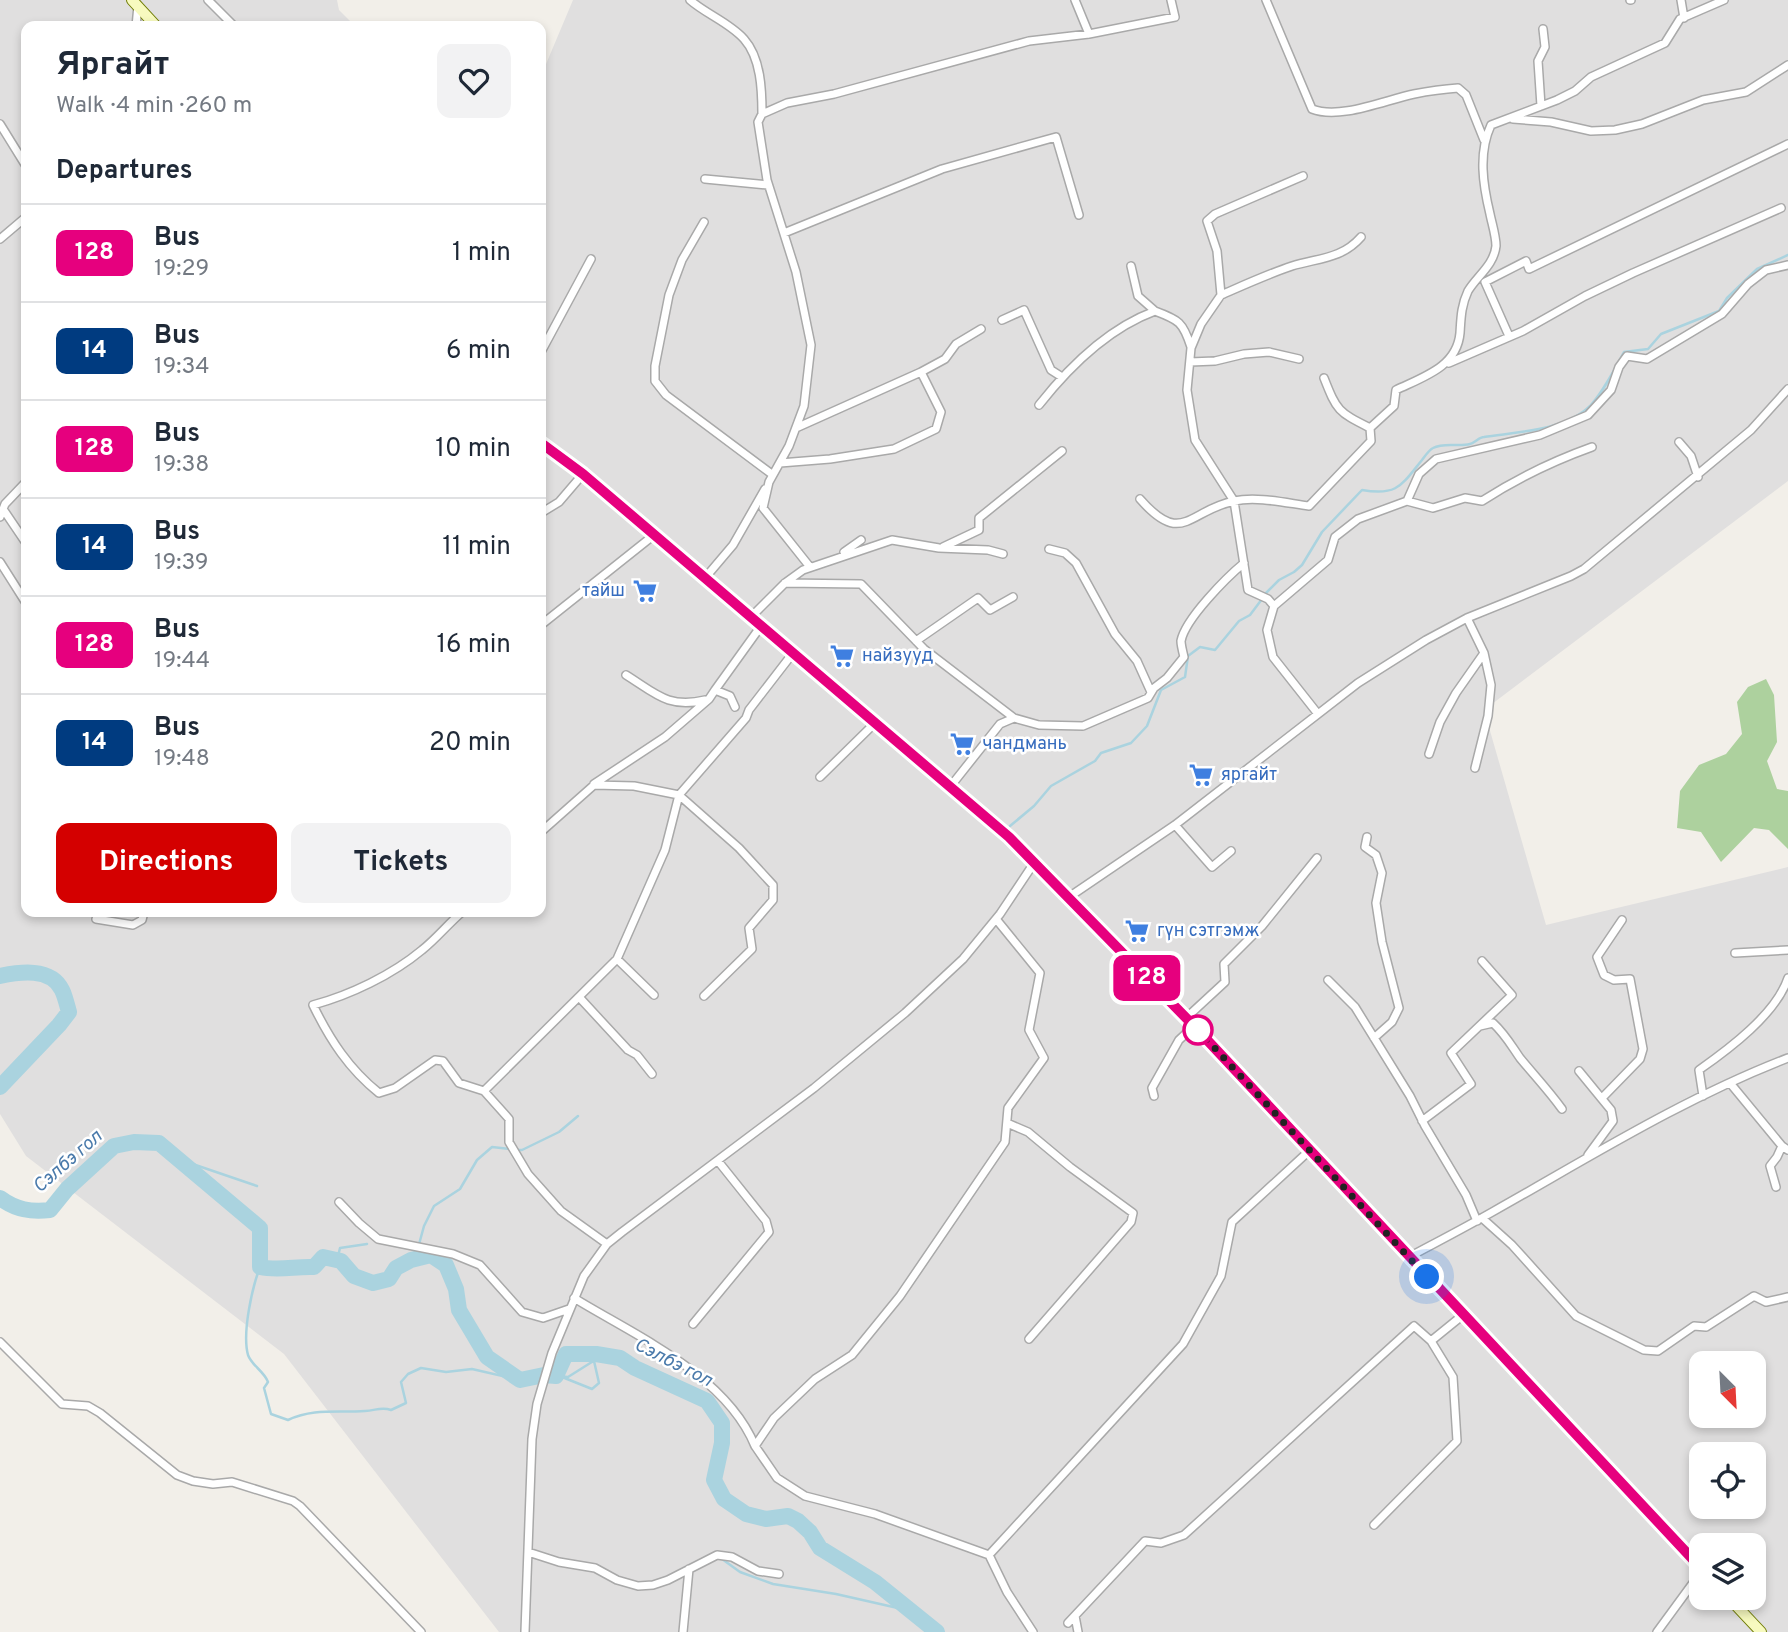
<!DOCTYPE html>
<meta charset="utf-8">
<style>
body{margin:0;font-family:Overpass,sans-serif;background:#f2f2f3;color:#1f2937;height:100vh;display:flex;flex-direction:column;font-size:26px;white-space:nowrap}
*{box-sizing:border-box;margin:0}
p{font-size:23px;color:#747a83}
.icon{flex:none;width:38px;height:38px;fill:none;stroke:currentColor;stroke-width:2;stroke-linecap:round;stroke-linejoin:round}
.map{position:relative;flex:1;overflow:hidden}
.drawer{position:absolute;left:21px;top:21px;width:525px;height:896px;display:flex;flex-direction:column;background:#fff;border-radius:14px;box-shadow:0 4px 10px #0003}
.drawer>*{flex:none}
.badge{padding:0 14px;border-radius:10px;font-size:24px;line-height:46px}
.needle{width:46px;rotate:156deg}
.buttons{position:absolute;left:1689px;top:1351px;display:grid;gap:14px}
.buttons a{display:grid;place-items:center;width:77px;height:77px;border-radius:14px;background:#fff;box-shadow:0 4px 10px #0003;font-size:35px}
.you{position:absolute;width:35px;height:35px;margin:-18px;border:5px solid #fff;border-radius:50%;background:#1a73e8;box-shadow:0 0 0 10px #1a73e833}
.map>.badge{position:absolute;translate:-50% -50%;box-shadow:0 0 0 4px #fff}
h2{padding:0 35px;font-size:26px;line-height:63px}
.round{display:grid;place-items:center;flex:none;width:74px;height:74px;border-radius:14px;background:#f2f2f3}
.overview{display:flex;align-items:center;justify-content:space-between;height:119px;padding:0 35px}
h1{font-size:33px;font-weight:700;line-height:52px}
.primary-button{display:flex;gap:14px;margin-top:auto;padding:14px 35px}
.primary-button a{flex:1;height:80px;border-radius:14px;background:#d40000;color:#fff;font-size:28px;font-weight:700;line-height:80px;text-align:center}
.primary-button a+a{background:#f2f2f3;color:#1f2937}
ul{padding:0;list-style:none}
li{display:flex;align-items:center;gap:21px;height:98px;padding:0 35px;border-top:2px solid #e0e1e3}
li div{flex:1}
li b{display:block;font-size:26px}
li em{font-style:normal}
li .badge{min-width:77px;font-weight:700;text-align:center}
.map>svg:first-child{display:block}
</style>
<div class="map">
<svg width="1788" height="1632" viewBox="0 0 1788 1632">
<rect width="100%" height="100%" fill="#f2efe9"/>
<!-- residential -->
<path fill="#e0dfdf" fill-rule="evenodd" d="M 0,0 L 337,0 L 339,10 L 355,26 L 26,26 L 26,912 L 541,912 L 541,76 L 573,0 L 1788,0 L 1788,481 L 1484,710 L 1546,925 L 1788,867 L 1788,1632 L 499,1632 L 284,1354 L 26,1156 L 0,1114 ZM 1701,1363 L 1754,1363 L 1754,1416 L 1701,1416 ZM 1701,1454 L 1754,1454 L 1754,1507 L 1701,1507 ZM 1701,1545 L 1754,1545 L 1754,1598 L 1701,1598 Z"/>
<!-- forest -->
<path fill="#add19e" d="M 1766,679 L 1774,695 L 1777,742 L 1767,761 L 1777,789 L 1788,791 L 1788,849 L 1769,830 L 1754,828 L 1721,862 L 1701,832 L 1677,828 L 1680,791 L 1699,765 L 1726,754 L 1742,734 L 1737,702 L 1748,687 Z"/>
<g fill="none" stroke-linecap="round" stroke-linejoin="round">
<!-- stream -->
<path stroke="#aad3df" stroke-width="2.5" d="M 1265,594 L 1279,580 L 1294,572 L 1302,565 L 1322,532 L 1362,490 C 1397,496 1401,486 1422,460 C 1425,456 1429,450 1433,448 C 1444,442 1458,447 1470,444 C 1475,443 1479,437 1484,437 C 1515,432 1565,431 1590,406 C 1604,391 1614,370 1624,352 L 1648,349 L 1661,334 L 1719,311 L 1727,298 L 1757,269 L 1788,255
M 1010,826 L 1034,806 L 1051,786 L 1095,761 L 1101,753 L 1131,743 L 1147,726 L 1161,690 L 1185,677 L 1188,656 L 1200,647 L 1215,650 L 1239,621 L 1250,615 L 1262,599
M 517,1150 L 522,1150 L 559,1132 L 578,1116
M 175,1158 L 257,1186
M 337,1260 L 340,1248 L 367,1244
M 411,1260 L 418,1248 L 424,1226 L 434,1206 L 460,1189 L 477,1160 L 492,1147 L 511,1149
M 260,1267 C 252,1288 242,1333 248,1355 C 252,1366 264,1371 268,1382 L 264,1388 L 271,1414 L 288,1420 C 314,1408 337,1413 365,1411 C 375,1411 381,1406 391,1410 L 406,1403 L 401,1382 L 408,1374 L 421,1368 L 446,1372 L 472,1369 L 520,1380
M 556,1376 L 568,1377 L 603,1355
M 562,1377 L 592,1389 L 599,1383 L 594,1361
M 722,1559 L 740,1572 L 773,1584 L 836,1594 L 911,1611 L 928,1632"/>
<!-- river -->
<path stroke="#aad3df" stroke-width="16" d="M 0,976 C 19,972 51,967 62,990 C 65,996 67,1005 69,1012 L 59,1025 L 0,1087
M 0,1198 C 16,1210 31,1212 50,1210 L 67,1189 L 114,1146 L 134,1142 L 159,1143 L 260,1228 L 260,1267 C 279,1271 296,1266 314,1267 L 323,1257 L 341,1261 L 354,1276 L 373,1283 L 389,1279 L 396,1268 L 411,1260 L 431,1255 L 446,1265 L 456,1289 L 459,1310 L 487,1357 L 520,1380 L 544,1375 L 556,1376 L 566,1354 L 596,1354 L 620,1358 L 635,1368 L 707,1401 L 722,1423 L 722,1443 L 714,1480 L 724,1499 L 746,1514 L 766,1519 L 788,1516 L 798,1521 L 810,1532 L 820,1548 L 875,1582 L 937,1632"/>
<!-- street casing -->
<g stroke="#a9a9a9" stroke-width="10">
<path id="street" d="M 208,0 L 234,26
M 690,0 C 706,14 730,23 744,39 C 761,58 762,90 762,114
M 1075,0 L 1089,34
M 1266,0 L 1312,109 C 1340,120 1385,100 1414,94 C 1429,91 1443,89 1458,88 L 1466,95 L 1484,140
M 1630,0 L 1631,0
M 1681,0 L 1684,18
M 136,26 L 138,6
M 1541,106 L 1538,61 L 1545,47 L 1543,29
M 1513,119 L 1551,122 L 1591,131 L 1615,130 L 1642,124 L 1703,100 L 1746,92 L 1788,65
M 0,124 L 26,166
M 1303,176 L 1215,214 L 1207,221 L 1217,251 L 1221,295 L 1201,324 L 1191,348 L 1187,390 L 1195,440 L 1234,501 L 1248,590 L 1268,599 L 1274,606 L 1267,630 L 1273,657 L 1318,714
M 705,179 L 768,185
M 704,222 L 682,260 L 669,295 L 655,366 L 655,381 L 666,395 L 773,475
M 784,233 L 942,169 L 1056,137 L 1079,215
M 0,239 L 26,217
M 1131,266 L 1138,296 L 1155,311
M 1221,295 C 1244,285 1268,274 1292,266 C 1318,258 1342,259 1361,237
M 1002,320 L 1024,310 L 1051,370 L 1062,377
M 1509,336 L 1485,282 L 1526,261 L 1529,269 L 1788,144
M 541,352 L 591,259
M 1190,362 L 1215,361 L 1244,354 L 1269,352 L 1299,359
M 1449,363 L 1523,331 L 1585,296 L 1633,273 L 1781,208
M 921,372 L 945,359 L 956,344 L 981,329
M 1324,378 C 1337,411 1338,412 1370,428
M 1039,405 C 1069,367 1109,328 1155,311 C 1179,320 1183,322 1191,347
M 1679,442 L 1691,456 L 1698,477
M 780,463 L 830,459 L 894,449 L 936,429 L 941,412 L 921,372 L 796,428
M 1140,499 C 1182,547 1188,511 1234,501 C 1257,496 1286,503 1309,506 L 1371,441 L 1370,428 L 1394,406 L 1396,390 C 1423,377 1457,367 1460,333 C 1461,318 1461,306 1468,291 C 1477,276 1494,265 1496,246 C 1496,236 1492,224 1490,214 C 1483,185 1478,153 1491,125 L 1557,100 L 1575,91 L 1591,77 L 1665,43 L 1680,19 L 1724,0
M 1407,501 L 1433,508 L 1465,498 L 1482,501 C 1516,479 1553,461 1592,447
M 3,509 L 26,543
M 541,513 L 559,502 L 583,474
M 0,517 L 5,504 L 26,482
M 943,547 L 979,530 L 979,518 L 1062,451
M 1049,549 L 1065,553 L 1076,563 L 1115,634 L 1137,661 L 1151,692
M 844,552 L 861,540
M 0,562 L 26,603
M 810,567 L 763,508 L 769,482 L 789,446 L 804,406 L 811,345 L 796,272 L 767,180 L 758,122 L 762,114 L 787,103 L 834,94 L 1029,41 L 1089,34 L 1175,17 L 1171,0
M 705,578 L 733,545 L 765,489
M 785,583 L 861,584 L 924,649 L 1014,718
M 1274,606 L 1328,560 L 1335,537 L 1358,519 L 1407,501 L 1419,474 L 1436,459 L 1540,435 L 1588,415 L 1611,390 L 1619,367 L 1627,356 L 1647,359 L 1722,314 L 1748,284 L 1766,270 L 1788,265
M 751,617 L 785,583 L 803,570 L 892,540 L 939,548 L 988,550 L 1003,554
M 541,625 L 654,535
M 916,641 L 978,598 L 990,610 L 1013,597
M 626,675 C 655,693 668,709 705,700
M 715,690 L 761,626
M 1429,754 L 1440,722 L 1456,693 L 1484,653 L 1467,618
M 1475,768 L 1488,716 L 1491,685 L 1484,653
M 820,777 L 875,723
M 594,784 L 665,737 L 709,699 L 715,690 L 730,696 L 735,707
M 950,787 L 1000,724 L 1014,718 L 1039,725 L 1083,726 L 1148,698 L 1154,688 L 1167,678 L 1184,657 C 1183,653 1181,645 1181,641 C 1185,619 1227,577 1244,563
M 1175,825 L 1212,867 L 1231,851
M 541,832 L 594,785 L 634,786 L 679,795 L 739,848 L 773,885 L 773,900 L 749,928 L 752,949 L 704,996
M 1367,837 L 1365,847 L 1376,855 L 1382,873 L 1376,903 L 1382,942 L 1399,1008 L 1392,1022 L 1374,1038
M 1069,897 L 1175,825 L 1358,683 L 1426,640 L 1467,618 L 1571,576 L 1584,569 L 1751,430 L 1788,389
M 462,912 C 448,924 436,939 422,950 C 392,975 350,995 313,1005 C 330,1040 349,1069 379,1093 L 395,1088 L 435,1060 L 443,1061 L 459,1083 L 484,1091 L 509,1119 L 509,1142 L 528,1174 L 561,1211 L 607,1244
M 96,919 L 133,925 L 142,920 L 144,912
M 996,919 L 1040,973 L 1029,1030 L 1044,1058 L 1008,1108 L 1005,1142 L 900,1296 L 852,1355 L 815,1379 L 774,1418 L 755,1446 L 777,1478 L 805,1496 L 875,1514 L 989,1555 L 1007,1592 L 1033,1632
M 1735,953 L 1788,950
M 617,959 L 654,995
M 1328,980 L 1355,1007 L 1410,1096 L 1425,1126 L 1466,1195 L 1477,1221
M 579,997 L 628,1050 L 637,1055 L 652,1074
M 1186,1018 L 1225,982 L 1224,964 L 1262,926 L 1317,858
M 1480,1026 L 1493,1023 C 1505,1034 1511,1045 1520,1058 C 1534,1075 1549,1091 1562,1109
M 1579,1071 L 1611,1110 L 1613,1121 L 1588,1155
M 1730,1083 L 1782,1146 L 1788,1150
M 484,1091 L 617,959 L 665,850 L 679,795 L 746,718 L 749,710 L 793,653
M 1154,1096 L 1152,1088 L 1179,1040 L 1194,1026
M 1703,1096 L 1699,1070 C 1729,1049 1776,1014 1788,978
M 1602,1098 L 1640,1059 L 1643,1049 L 1630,979 L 1614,980 L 1604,975 L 1597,957 L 1622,920
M 1422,1121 L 1471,1084 L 1451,1053 L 1512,995 L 1482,961
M 1007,1123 L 1028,1132 L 1070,1167 L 1133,1213 L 1131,1222 L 1029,1339
M 1776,1187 L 1770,1166 L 1777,1157 L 1782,1146
M 339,1202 L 359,1223 L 378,1239 L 453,1254 L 480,1265 L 522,1312 L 543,1318 L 569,1309
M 1482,1218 L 1512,1245 L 1576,1316 L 1644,1350 L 1658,1351 L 1694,1326 L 1706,1327 L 1754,1296 L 1766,1302 L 1788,1297
M 1409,1257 C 1437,1242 1466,1227 1494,1211 C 1590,1157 1684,1098 1788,1058
M 574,1298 C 636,1336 726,1375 755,1446
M 693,1324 L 769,1232 L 766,1221 L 718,1161
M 1431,1341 L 1463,1315
M 0,1342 L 62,1404 L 88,1406 L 100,1413 L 177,1475 L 193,1481 L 213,1484 L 232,1482 L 293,1501 L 300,1506 L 421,1632
M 528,1552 L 559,1562 L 595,1568 L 617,1580 L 638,1586 L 653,1585 L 668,1580 L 717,1555 L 732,1557 L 758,1571 L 779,1574
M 989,1555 L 1183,1344 L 1221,1276 L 1232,1222 L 1309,1151
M 1075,1616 L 1078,1632
M 1068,1623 L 1145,1541 L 1161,1543 L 1184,1535 L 1414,1326 L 1431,1341 L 1453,1377 L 1457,1441 L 1374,1525
M 525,1632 L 532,1439 L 537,1404 L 552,1353 L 584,1276 L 607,1244 L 622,1232 L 814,1088 L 905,1013 L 963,959 L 1000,914 L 1034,863
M 683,1632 L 689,1569
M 1657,1632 L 1701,1572"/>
</g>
<!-- secondary casing -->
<g stroke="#707d05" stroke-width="12">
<path id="secondary" d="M 132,0 L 156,26
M 541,443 L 583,474 L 1009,837 L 1194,1026 L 1701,1568
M 1729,1598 L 1761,1632"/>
</g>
<!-- street -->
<use href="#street" stroke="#fff" stroke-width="7"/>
<!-- secondary -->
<use href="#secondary" stroke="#f7fabf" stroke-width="10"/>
</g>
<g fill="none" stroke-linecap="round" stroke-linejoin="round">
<!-- line casing -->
<g stroke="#fff" stroke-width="16">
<path id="line" d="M 541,443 L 583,474 L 1009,837 L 1194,1026 L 1701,1568"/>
</g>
<!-- line -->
<use href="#line" stroke="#e6007e" stroke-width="10"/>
<!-- walk -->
<path stroke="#222" stroke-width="7" stroke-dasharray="0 12.6" d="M 1198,1030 L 1427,1277"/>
</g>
<!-- icons -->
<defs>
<g id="supermarket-bare" transform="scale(1.89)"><path d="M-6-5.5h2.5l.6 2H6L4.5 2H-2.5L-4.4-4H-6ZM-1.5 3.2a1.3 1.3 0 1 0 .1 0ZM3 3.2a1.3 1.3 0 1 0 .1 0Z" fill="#3f7fe0" stroke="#fff" stroke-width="2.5" paint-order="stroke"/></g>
</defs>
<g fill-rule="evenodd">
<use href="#supermarket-bare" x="645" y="591"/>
<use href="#supermarket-bare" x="842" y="656"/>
<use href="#supermarket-bare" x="962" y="744"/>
<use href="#supermarket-bare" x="1201" y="775"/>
<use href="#supermarket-bare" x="1137" y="931"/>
</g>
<!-- markers -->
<circle fill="#fff" stroke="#e6007e" stroke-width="3.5" cx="1198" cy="1030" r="14"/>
<g text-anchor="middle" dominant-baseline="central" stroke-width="5" stroke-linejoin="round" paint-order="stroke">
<!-- shop labels -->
<g font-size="18" fill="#366cbe" stroke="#fff" text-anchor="start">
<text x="625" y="591" text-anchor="end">тайш</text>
<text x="862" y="656">найзууд</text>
<text x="982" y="744">чандмань</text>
<text x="1221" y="775">яргайт</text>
<text x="1157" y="931">гүн сэтгэмж</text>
</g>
<!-- water labels -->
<g font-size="19" font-style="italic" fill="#4a7aab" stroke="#fff">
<text transform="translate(68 1162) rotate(-41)">Сэлбэ гол</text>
<text transform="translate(673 1363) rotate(27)">Сэлбэ гол</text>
</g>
</g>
</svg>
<div class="buttons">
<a><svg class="needle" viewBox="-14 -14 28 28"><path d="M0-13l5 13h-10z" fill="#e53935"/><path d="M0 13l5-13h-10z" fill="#747a83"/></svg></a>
<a><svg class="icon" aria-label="locate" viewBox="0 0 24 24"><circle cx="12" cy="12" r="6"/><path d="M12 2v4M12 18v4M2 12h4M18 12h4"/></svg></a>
<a><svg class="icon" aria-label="layers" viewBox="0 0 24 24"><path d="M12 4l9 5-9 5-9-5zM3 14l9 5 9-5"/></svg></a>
</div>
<div class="you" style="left:1427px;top:1277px"></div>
<b class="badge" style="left:1147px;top:978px;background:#e6007e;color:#fff">128</b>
<section class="drawer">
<div class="overview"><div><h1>Яргайт</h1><p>Walk · 4 min · 260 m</p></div><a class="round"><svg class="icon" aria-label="heart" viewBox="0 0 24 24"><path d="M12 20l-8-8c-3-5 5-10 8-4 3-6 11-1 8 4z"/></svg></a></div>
<h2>Departures</h2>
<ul>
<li><span class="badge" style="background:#e6007e;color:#fff">128</span><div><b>Bus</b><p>19:29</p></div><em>1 min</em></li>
<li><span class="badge" style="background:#003b80;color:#fff">14</span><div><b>Bus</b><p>19:34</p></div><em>6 min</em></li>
<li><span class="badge" style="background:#e6007e;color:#fff">128</span><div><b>Bus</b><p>19:38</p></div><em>10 min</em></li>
<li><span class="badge" style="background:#003b80;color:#fff">14</span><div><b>Bus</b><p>19:39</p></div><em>11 min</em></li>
<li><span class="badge" style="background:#e6007e;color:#fff">128</span><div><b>Bus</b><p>19:44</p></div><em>16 min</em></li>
<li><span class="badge" style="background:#003b80;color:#fff">14</span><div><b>Bus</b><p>19:48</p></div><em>20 min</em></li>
</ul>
<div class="primary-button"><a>Directions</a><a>Tickets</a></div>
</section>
</div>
